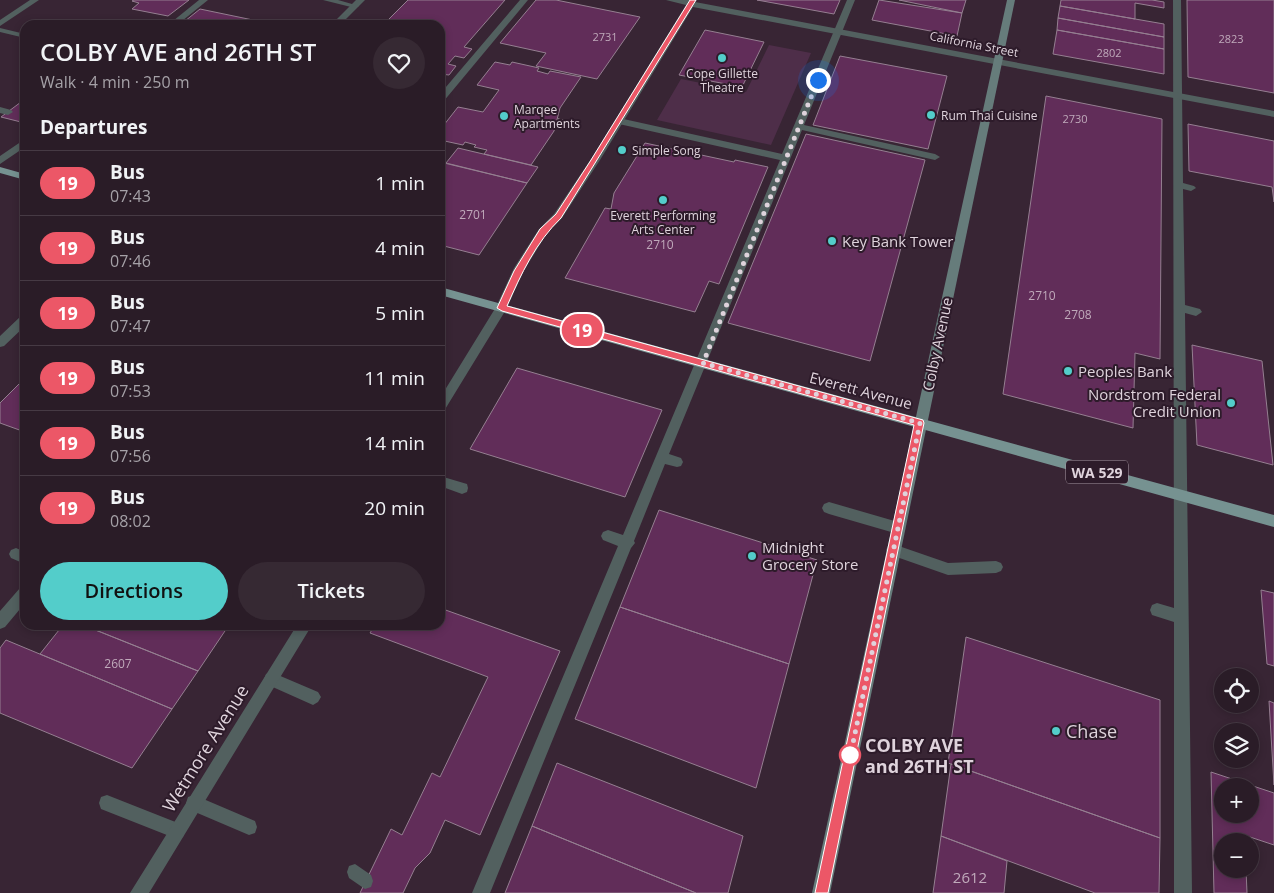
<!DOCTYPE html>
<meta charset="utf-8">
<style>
body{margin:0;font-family:"Open Sans",sans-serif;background:#362933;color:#f1f3f6;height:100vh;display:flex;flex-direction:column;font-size:19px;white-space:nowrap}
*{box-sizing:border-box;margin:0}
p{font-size:16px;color:#a5a1a7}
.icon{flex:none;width:28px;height:28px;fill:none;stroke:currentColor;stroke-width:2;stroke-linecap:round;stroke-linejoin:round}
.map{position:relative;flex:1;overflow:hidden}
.side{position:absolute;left:20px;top:20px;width:425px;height:610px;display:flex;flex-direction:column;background:#2a1c27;border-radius:15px;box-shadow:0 2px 8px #0003,0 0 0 1px #463a44}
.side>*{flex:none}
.badge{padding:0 10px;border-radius:16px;font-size:18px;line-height:32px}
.controls{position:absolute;left:1214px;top:668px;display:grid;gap:10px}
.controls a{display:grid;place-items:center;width:45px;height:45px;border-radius:50%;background:#2a1c27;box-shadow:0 2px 8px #0003,0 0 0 1px #463a44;font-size:25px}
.you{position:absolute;width:25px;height:25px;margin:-12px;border:4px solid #fff;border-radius:50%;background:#1a73e8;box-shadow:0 0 0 8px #1a73e833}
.map>.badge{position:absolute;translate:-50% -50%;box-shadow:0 0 0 2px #fff}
h2{padding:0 20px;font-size:19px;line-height:45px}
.round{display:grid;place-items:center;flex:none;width:52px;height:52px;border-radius:26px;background:#362933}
.headline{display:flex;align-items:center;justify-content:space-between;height:85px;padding:0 20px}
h1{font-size:24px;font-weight:600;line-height:38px}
.button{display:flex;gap:10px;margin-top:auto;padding:10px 20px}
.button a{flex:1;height:58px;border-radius:30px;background:#53cdca;color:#111;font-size:20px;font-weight:600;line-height:58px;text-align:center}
.button a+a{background:#362933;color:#f1f3f6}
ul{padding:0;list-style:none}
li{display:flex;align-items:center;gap:15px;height:65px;padding:0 20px;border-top:1px solid #463a44}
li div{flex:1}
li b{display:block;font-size:19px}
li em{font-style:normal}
li .badge{min-width:55px;font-weight:700;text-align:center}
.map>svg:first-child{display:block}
</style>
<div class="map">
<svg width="1274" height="893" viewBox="0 0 1274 893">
<rect width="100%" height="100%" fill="#382534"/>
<!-- green -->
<path fill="#4e2e49" d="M 769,45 L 811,53 L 771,145 L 657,120 L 681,79 L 746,92 Z"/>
<!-- building -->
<path fill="#612d59" stroke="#957f91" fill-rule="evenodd" d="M 134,0 L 189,0 L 168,16 L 132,9 L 139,3 L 132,1 Z
M 408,0 L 505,0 L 464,47 L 472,49 L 464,58 L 455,56 L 448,64 L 456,66 L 449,75 L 440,74 L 440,25 L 383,25 Z
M 536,0 L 556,0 L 640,17 L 597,79 L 536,66 L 546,53 L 500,43 Z
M 757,0 L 840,0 L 834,14 Z
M 879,0 L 962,13 L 957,36 L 872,20 Z
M 899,0 L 966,0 L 962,13 Z
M 1061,0 L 1152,0 L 1164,2 L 1164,8 L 1135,3 L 1135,19 L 1060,6 Z
M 1187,0 L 1274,0 L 1274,93 L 1188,77 Z
M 1060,6 L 1164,24 L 1164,37 L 1058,18 Z
M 200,9 L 277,25 L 180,25 Z
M 1058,18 L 1164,37 L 1164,49 L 1057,30 Z
M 705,30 L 764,42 L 742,87 L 679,75 Z
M 1057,30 L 1164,49 L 1164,74 L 1053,54 Z
M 840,56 L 947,76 L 928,149 L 813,125 Z
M 495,62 L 510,65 L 512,62 L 539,68 L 537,71 L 548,74 L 550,71 L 581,77 L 560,108 L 554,131 L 531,165 L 484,154 L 487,150 L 474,147 L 476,145 L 465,142 L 463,145 L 440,140 L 440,130 L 458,107 L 483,112 L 499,90 L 477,85 Z
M 1046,96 L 1162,119 L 1160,359 L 1135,353 L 1133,428 L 1003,394 Z
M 25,99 L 25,123 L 1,117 Z
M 1188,124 L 1274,141 L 1274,202 L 1272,187 L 1189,171 Z
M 806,134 L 925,160 L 870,361 L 728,323 Z
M 645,143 L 734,162 L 735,160 L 768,167 L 719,284 L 709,281 L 695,312 L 565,278 L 605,208 L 611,209 L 614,193 Z
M 458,148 L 538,167 L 527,183 L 446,163 Z
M 440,162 L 527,183 L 479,255 L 440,245 Z
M 1192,345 L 1262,361 L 1273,465 L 1197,445 Z
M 517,368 L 662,410 L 625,497 L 470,449 Z
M 25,378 L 25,432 L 0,423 L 0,403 Z
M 659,510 L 817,560 L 789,664 L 620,607 Z
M 1261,590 L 1274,593 L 1274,666 L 1267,664 Z
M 620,607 L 789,664 L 756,788 L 575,719 Z
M 440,608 L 560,651 L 480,835 L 445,820 L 430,853 L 415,868 L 403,893 L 360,893 L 391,829 L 402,835 L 432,773 L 440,777 L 488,677 L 370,633 L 375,625 L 440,625 Z
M 63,625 L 83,625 L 198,671 L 172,709 L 40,654 Z
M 83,625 L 229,625 L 198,671 Z
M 966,637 L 1160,700 L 1160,838 L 948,763 Z
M 6,640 L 172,709 L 132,768 L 0,713 L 0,648 Z
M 1269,701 L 1274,703 L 1274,785 Z
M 557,763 L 743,836 L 728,893 L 696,893 L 532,826 Z
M 951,764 L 1160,838 L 1159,893 L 1095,893 L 941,836 Z
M 1211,772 L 1274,793 L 1274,845 L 1244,835 L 1245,841 L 1222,841 L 1222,869 L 1246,869 L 1247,893 L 1214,893 ZM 1222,786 L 1250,786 L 1250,814 L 1222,814 Z
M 532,826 L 696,893 L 505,893 Z
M 941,836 L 1007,861 L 1004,893 L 933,893 Z"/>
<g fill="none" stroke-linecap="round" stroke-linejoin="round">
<!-- path -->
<path stroke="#857581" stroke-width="2.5" stroke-dasharray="2.5 2.5" stroke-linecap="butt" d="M 557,119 L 573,123"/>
<!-- service -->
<path fill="#52605f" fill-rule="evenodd" d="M 199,0 L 208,0 L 177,25 L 168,25 Z
M 323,0 L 338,0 L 359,6 L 355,8 Z
M 520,0 L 528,0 L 443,102 L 440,103 L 440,94 Z
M 847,0 L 855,0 L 804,125 L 935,154 L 940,157 L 935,160 L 802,130 L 669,454 L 681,458 L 683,462 L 681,466 L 677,467 L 665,464 L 634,541 L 635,543 L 631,548 L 490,893 L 472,893 L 618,546 L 603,540 L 601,536 L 603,532 L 608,530 L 623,535 L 780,160 L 619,124 L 614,121 L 619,118 L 782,154 Z
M 1173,0 L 1181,0 L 1183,183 L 1194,186 L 1196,188 L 1191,191 L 1183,189 L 1185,305 L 1200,309 L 1202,312 L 1196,316 L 1185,313 L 1192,893 L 1174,893 L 1174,622 L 1152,615 L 1150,610 L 1152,605 L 1157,603 L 1174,608 Z
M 0,28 L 25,34 L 25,38 L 0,32 Z
M 0,107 L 11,110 L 13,112 L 8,115 L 0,113 Z
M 25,139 L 25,147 L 0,164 L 0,156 Z
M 440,476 L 467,484 L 468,488 L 467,492 L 462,494 L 440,486 Z
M 829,502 L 898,522 L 903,524 L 905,528 L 903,532 L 898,534 L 829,514 L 824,512 L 822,508 L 824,504 Z
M 893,544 L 948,563 L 996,561 L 1001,563 L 1003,567 L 1001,571 L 996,573 L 948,575 L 888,554 L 886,550 L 888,546 Z
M 16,548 L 25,552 L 25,564 L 11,558 L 9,554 L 11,550 Z
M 25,586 L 25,603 L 5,627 L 0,629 L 0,611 L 20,588 Z
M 271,672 L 318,692 L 321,697 L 318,702 L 313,705 L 266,684 L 264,679 L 266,674 Z
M 107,795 L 183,825 L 185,831 L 183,837 L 177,839 L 101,809 L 99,803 L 101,797 Z
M 194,795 L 255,821 L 257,827 L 255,833 L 249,835 L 188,809 L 186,803 L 188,797 Z
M 355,864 L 371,875 L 373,881 L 371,887 L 365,889 L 349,878 L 347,872 L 349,866 Z"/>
<!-- minor -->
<path fill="#52605f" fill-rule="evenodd" d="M 30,0 L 39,0 L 0,26 L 0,20 Z
M 356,0 L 365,0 L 340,25 L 331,25 Z
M 25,315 L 25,326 L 4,346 L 0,347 L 0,336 L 21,316 Z"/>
<!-- tertiary -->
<path fill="#52605f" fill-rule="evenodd" d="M 666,0 L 697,0 L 695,2 L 1274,111 L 1274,117 L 693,7 L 600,160 L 562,218 L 547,233 L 523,272 L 507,308 L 444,411 L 440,413 L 440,398 L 496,307 L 514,268 L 539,229 L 554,214 L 591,159 L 686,5 Z
M 297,625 L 312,625 L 149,893 L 130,893 Z"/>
<!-- secondary -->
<path fill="#667c7b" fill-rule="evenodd" d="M 1007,0 L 1015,0 L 830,893 L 812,893 Z"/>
<!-- primary -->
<path fill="#769291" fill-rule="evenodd" d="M 0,167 L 25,174 L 25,180 L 0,173 Z
M 440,287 L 1274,515 L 1274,527 L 440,295 Z"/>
</g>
<!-- line -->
<path fill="#ec5767" stroke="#fff" d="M 690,0 L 696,0 L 561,218 C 536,242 521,274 507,306 L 923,420 L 924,423 L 828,893 L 815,893 L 914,425 L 502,311 L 497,308 L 514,271 L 540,229 L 556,214 L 591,160 Z"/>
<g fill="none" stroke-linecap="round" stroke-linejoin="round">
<!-- walk -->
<path stroke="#dfd3dc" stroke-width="5" stroke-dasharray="0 9" d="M 818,80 L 703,363 L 920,423 L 849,762 L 850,755"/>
</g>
<!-- markers -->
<g fill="#53cdca" stroke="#2d1b2a" stroke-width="2">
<circle cx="722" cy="58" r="5"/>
<circle cx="931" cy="115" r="5"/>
<circle cx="504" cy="116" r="5"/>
<circle cx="622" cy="150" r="5"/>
<circle cx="663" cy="200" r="5"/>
<circle cx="832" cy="241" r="5"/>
<circle cx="1068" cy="371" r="5"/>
<circle cx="1231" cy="403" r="5"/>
<circle cx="752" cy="556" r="5"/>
<circle cx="1056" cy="731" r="5"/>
</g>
<circle fill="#fff" stroke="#ec5767" stroke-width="2.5" cx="850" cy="755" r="10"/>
<g text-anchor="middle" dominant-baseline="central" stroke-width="4" stroke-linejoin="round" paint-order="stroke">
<!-- far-number labels -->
<g font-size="11" fill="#c0aabb">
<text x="605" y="36">2731</text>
<text x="1231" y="38">2823</text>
<text x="1109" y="52">2802</text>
<text x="1075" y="118">2730</text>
</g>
<!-- far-street labels -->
<g font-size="12" fill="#dfd3dc" stroke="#2d1b2a">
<text transform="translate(974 44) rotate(11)">California Street</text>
</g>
<!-- far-poi labels -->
<g font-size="12" fill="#dfd3dc" stroke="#2d1b2a" text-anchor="start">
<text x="722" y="73" text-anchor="middle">Cope Gillette<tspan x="722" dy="14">Theatre</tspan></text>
<text x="514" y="109">Marqee<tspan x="514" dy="14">Apartments</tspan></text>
<text x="941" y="115">Rum Thai Cuisine</text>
<text x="632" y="150">Simple Song</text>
<text x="663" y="215" text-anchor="middle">Everett Performing<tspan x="663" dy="14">Arts Center</tspan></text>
</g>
<!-- number labels -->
<g font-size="12" fill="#c0aabb">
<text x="473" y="214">2701</text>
<text x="660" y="244">2710</text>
<text x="1042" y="295">2710</text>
<text x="1078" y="314">2708</text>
<text x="118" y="663">2607</text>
</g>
<!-- shield labels -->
<rect fill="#2d1b2a" stroke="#aa9ca7" stroke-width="1" x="1066" y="460.5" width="62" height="23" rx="4"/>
<g font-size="14" font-weight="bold" fill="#dfd3dc">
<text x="1097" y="472">WA 529</text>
</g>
<!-- poi labels -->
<g font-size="15" fill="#dfd3dc" stroke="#2d1b2a" text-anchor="start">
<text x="842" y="241">Key Bank Tower</text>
<text x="1078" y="371">Peoples Bank</text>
<text x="1221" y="394" text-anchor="end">Nordstrom Federal<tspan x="1221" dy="17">Credit Union</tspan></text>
<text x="762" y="547">Midnight<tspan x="762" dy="17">Grocery Store</tspan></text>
</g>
<!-- street labels -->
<g font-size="15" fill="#dfd3dc" stroke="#2d1b2a">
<text transform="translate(937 344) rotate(-78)">Colby Avenue</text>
<text transform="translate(861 390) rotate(15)">Everett Avenue</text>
</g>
<!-- near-number labels -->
<g font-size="15" fill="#c0aabb">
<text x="970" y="877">2612</text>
</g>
<!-- near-poi labels -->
<g font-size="18" fill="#dfd3dc" stroke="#2d1b2a" text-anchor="start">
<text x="1066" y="731">Chase</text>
</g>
<!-- near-stop labels -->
<g font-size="18" font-weight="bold" fill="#dfd3dc" stroke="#2d1b2a" text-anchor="start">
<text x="865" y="745">COLBY AVE<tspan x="865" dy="21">and 26TH ST</tspan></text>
</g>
<!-- near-street labels -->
<g font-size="18" fill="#dfd3dc" stroke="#2d1b2a">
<text transform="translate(205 748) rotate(-58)">Wetmore Avenue</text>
</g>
</g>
</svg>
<div class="controls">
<a><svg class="icon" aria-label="locate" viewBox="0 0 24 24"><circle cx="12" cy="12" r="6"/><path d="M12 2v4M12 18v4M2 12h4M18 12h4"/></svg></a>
<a><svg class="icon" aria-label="layers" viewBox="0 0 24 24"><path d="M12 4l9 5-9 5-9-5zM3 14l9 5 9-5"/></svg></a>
<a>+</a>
<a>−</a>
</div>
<div class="you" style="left:818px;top:80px"></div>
<b class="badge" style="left:582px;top:330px;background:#ec5767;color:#fff">19</b>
<section class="side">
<div class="headline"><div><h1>COLBY AVE and 26TH ST</h1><p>Walk · 4 min · 250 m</p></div><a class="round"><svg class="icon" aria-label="heart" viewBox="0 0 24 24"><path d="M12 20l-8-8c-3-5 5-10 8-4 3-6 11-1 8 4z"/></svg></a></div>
<h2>Departures</h2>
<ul>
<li><span class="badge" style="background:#ec5767;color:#fff">19</span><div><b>Bus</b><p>07:43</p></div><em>1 min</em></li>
<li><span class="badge" style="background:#ec5767;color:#fff">19</span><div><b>Bus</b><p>07:46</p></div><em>4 min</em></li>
<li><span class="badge" style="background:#ec5767;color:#fff">19</span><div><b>Bus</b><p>07:47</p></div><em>5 min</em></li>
<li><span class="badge" style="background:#ec5767;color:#fff">19</span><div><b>Bus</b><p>07:53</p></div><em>11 min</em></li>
<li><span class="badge" style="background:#ec5767;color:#fff">19</span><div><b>Bus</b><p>07:56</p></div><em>14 min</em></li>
<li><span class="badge" style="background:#ec5767;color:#fff">19</span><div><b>Bus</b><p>08:02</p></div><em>20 min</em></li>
</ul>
<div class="button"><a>Directions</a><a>Tickets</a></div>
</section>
</div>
